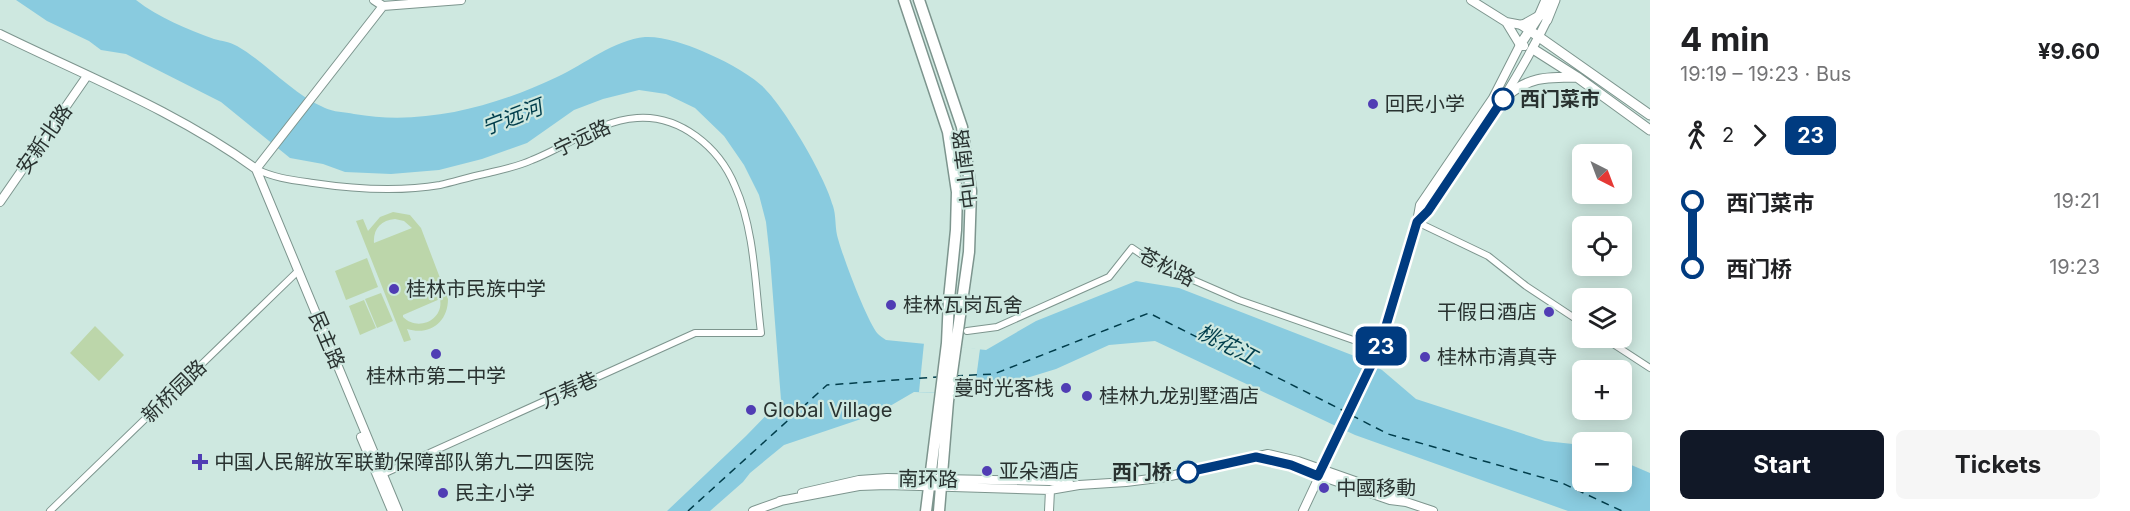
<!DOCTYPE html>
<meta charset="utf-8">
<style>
body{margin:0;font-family:Inter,"Noto Sans SC",sans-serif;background:#f6f6f6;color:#202124;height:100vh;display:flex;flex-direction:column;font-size:22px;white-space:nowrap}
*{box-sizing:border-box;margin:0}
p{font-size:20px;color:#757577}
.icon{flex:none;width:33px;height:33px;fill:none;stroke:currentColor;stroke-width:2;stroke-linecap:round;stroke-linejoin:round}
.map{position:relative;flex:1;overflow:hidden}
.panel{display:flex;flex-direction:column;background:#fff;width:480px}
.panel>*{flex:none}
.badge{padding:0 12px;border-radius:9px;font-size:21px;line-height:39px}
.needle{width:39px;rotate:138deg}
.buttons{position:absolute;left:1572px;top:144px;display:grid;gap:12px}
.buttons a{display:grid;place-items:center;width:60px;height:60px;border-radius:9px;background:#fff;box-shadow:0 3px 15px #0003;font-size:30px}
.map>.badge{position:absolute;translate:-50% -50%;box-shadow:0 0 0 3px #fff}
.legs{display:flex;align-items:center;gap:9px;height:66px;padding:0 30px;font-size:20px}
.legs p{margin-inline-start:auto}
.headline{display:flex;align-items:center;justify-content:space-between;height:102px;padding:0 30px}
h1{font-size:33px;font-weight:700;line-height:45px}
.primary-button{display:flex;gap:12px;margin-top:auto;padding:12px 30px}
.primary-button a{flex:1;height:69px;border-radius:9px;background:#111827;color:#fff;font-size:24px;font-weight:700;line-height:69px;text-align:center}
.primary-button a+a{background:#f6f6f6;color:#202124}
ul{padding:0 30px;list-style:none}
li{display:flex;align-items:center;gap:21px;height:66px;font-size:22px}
li i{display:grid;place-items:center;width:9px;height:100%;margin:0 8px;background:currentColor}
li i::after{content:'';width:15px;height:15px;margin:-8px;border:4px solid;border-radius:50%;background:#fff}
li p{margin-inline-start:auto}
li:first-child i{background:linear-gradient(#0000 50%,currentColor 0)}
li:last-child i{background:linear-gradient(currentColor 50%,#0000 0)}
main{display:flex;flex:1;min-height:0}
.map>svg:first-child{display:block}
</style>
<main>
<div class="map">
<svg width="1650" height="511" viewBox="0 0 1650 511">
<rect width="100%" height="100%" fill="#cee8e0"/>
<!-- green -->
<path fill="#bcd6aa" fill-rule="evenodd" d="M 393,212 L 410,215 L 421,228 L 448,299 C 448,322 430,336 407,329 L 411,340 L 404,342 L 356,221 L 363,219 L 368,231 L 380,217 ZM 395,219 L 404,221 L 412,228 L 374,243 C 373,229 381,220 395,219 ZM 440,299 C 444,320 418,332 403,317 L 403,315 Z
M 367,258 L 378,287 L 346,300 L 335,271 Z
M 381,293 L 393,321 L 377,328 L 365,299 Z
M 364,300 L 376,328 L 360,335 L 349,306 Z
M 95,326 L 124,355 L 99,381 L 70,353 Z"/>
<!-- water -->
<path fill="#89cbdf" d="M 16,0 L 136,0 C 159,18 187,29 214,39 C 222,41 230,42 237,46 C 268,64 292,94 325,108 C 333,112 345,112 354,114 C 423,126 494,107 557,77 C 585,64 614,40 645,37 C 662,36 686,44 702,51 C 721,59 745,71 761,85 C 783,104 826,178 833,206 C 836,215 835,225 837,235 C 841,252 867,322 878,334 C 880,336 883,338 886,340 L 986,350 L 1036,321 L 1136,281 L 1179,288 L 1357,357 L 1382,370 L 1416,399 L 1545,441 L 1582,445 L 1582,482 L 1622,482 L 1622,461 L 1650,473 L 1650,511 L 1568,511 L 1355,435 L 1155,341 L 1109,345 L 1056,369 L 974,394 L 914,392 L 890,406 L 875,409 L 867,417 L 784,445 L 750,473 L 743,482 L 710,511 L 667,511 L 746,436 L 781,400 L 770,258 L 766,222 L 759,195 L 744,165 L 724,136 L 695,108 L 666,94 L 639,90 L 603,99 L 574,110 L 527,143 L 482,159 L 439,170 L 391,174 L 345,172 L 323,164 L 290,158 L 221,102 L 126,54 L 101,50 L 89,41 L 47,21 Z"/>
<!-- pier -->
<path fill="#cee8e0" d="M 924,343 L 980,349 L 974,394 L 919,392 Z"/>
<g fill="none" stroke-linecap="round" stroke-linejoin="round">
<!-- ferry -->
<path stroke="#003d4b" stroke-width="1.5" stroke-dasharray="8 6" stroke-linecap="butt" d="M 955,376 L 994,374 L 1149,313 L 1344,411
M 1351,415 L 1388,434 L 1562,483 L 1622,511
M 688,511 L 827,385 L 938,377"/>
<!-- street casing -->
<g stroke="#7d958e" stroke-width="8">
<path id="street" d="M 256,169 C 274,178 292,180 313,183 C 353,189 399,192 440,185 C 454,182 469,177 484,174 C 500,170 517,167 532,160 C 566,147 600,120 637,118 C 680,115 719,147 735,186 C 755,231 755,285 761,333 L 695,333 L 383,474
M 1417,222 L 1488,256 L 1526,286 L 1582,323
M 967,331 L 997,327 L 1109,277 L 1132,248 L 1154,263 L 1239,300 L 1379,349
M 1604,338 L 1650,368
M 50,511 L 298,271"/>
</g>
<!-- secondary casing -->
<g stroke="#7d958e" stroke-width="10">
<path id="secondary" d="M 374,0 L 383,6 L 461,0
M 1471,0 L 1506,22 L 1520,45 L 1524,46
M 1506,22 L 1522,25 L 1538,16
M 0,34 C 86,76 178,112 256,169 L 398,511
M 256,169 L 383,6
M 0,202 L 87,76
M 1417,222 L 1420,205 L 1493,98 L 1520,45
M 361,437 L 392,511
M 1274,460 L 1390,500 L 1406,502 L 1433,511
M 802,493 L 859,480 L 887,478 L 1050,481 L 1069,483
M 780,501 L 859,486 L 887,485 L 1050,490 L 1079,485 L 1126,482 L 1166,477 L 1268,454 L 1298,461 L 1392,494 L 1406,502
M 753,511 L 784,500
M 1049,511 L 1050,490
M 1303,511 L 1379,349 L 1417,222 L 1428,211 C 1470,149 1514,88 1547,20"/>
</g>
<!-- primary casing -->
<g stroke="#7d958e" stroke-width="11">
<path id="primary" d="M 1547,20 L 1555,0
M 1522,25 L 1650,115
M 1520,45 L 1539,16 L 1546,0
M 1533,49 L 1577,77 L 1650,130
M 1503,99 C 1528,77 1544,77 1577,77"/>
</g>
<!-- highway casing -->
<g stroke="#7d958e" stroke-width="13">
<path id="highway" d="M 904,0 L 948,132 L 957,192 L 956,230 L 949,299 L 947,343 L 926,511
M 919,0 L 962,127 L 971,191 L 969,252 L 948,401 L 939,511"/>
</g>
<!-- street -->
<use href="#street" stroke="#fff" stroke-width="6"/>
<!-- secondary -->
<use href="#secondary" stroke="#fff" stroke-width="8"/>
<!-- primary -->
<use href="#primary" stroke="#fff" stroke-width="9"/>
<!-- highway -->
<use href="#highway" stroke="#fff" stroke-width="10"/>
</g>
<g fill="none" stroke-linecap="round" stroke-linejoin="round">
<!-- line-1 casing -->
<g stroke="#fff" stroke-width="14">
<path id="line-1" d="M 1188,472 L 1256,457 L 1291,465 L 1318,476 L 1379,349 L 1417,222 L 1428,211 L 1503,99"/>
</g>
<!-- line-1 -->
<use href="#line-1" stroke="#003b80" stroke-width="9"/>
</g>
<!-- markers -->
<g fill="#fff" stroke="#003b80" stroke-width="3">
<circle cx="1503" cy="99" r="10"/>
<circle cx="1188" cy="472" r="10"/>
</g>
<g fill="#503db4" stroke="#cee8e0" stroke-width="2">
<circle cx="1373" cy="104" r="6"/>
<circle cx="394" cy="289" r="6"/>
<circle cx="891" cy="305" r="6"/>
<circle cx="1549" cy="312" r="6"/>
<circle cx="436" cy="354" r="6"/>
<circle cx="1425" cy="357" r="6"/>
<circle cx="1066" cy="388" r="6"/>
<circle cx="1087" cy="396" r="6"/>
<circle cx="751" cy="410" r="6"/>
<path d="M197 453h6v6h6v6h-6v6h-6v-6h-6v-6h6z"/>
<circle cx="987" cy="471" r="6"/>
<circle cx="1324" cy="488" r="6"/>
<circle cx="443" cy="493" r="6"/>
</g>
<g text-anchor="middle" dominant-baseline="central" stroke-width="4.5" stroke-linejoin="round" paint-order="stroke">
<!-- stop labels -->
<g font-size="20" font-weight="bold" fill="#293230" stroke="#cee8e0" text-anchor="start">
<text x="1520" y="99">西门菜市</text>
<text x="1172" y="472" text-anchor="end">西门桥</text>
</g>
<!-- poi labels -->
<g font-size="20" fill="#293230" stroke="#cee8e0" text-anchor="start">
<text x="1385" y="104">回民小学</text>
<text x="406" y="289">桂林市民族中学</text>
<text x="903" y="305">桂林瓦岗瓦舍</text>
<text x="1537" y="312" text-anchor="end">干假日酒店</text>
<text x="1437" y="357">桂林市清真寺</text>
<text x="436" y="376" text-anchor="middle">桂林市第二中学</text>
<text x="1054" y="388" text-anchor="end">蔓时光客栈</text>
<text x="1099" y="396">桂林九龙别墅酒店</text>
<text x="763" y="410">Global Village</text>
<text x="214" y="462">中国人民解放军联勤保障部队第九二四医院</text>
<text x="999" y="471">亚朵酒店</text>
<text x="1336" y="488">中國移動</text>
<text x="455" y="493">民主小学</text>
</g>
<!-- street labels -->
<g font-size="20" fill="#293230" stroke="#cee8e0">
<text transform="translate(582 138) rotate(-25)">宁远路</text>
<text transform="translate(44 139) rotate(-55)">安新北路</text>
<text transform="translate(965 169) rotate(-97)">中山南路</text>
<text transform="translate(1167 267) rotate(27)">苍松路</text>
<text transform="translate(327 340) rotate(67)">民主路</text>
<text transform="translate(569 390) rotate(-24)">万寿巷</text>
<text transform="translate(174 391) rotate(-44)">新桥园路</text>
<text transform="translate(928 479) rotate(1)">南环路</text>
</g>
<!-- water labels -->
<g font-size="21" font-style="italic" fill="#003d4b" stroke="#cee8e0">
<text transform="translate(512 117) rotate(-21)">宁远河</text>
<text transform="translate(1227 344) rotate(27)">桃花江</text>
</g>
</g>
</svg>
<div class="buttons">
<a><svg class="needle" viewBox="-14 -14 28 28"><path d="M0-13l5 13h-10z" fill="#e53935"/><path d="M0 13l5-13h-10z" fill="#757577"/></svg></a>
<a><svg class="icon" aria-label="locate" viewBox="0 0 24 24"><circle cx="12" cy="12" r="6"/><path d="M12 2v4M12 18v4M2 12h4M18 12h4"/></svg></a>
<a><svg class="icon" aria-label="layers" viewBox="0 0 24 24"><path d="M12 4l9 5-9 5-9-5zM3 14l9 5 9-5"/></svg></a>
<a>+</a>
<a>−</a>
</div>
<b class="badge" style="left:1381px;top:346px;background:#003b80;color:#fff">23</b>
</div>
<section class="panel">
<div class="headline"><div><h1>4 min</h1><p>19:19 – 19:23 · Bus</p></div><b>¥9.60</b></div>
<div class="legs"><svg class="icon" aria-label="walk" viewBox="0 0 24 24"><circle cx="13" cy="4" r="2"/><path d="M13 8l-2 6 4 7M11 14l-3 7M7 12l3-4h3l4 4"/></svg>2<svg class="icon" aria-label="forward" viewBox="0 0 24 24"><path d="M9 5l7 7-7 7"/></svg><b class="badge" style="background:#003b80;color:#fff">23</b></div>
<ul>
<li><i style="color:#003b80"></i><b>西门菜市</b><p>19:21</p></li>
<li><i style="color:#003b80"></i><b>西门桥</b><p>19:23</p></li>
</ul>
<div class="primary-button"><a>Start</a><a>Tickets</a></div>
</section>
</main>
